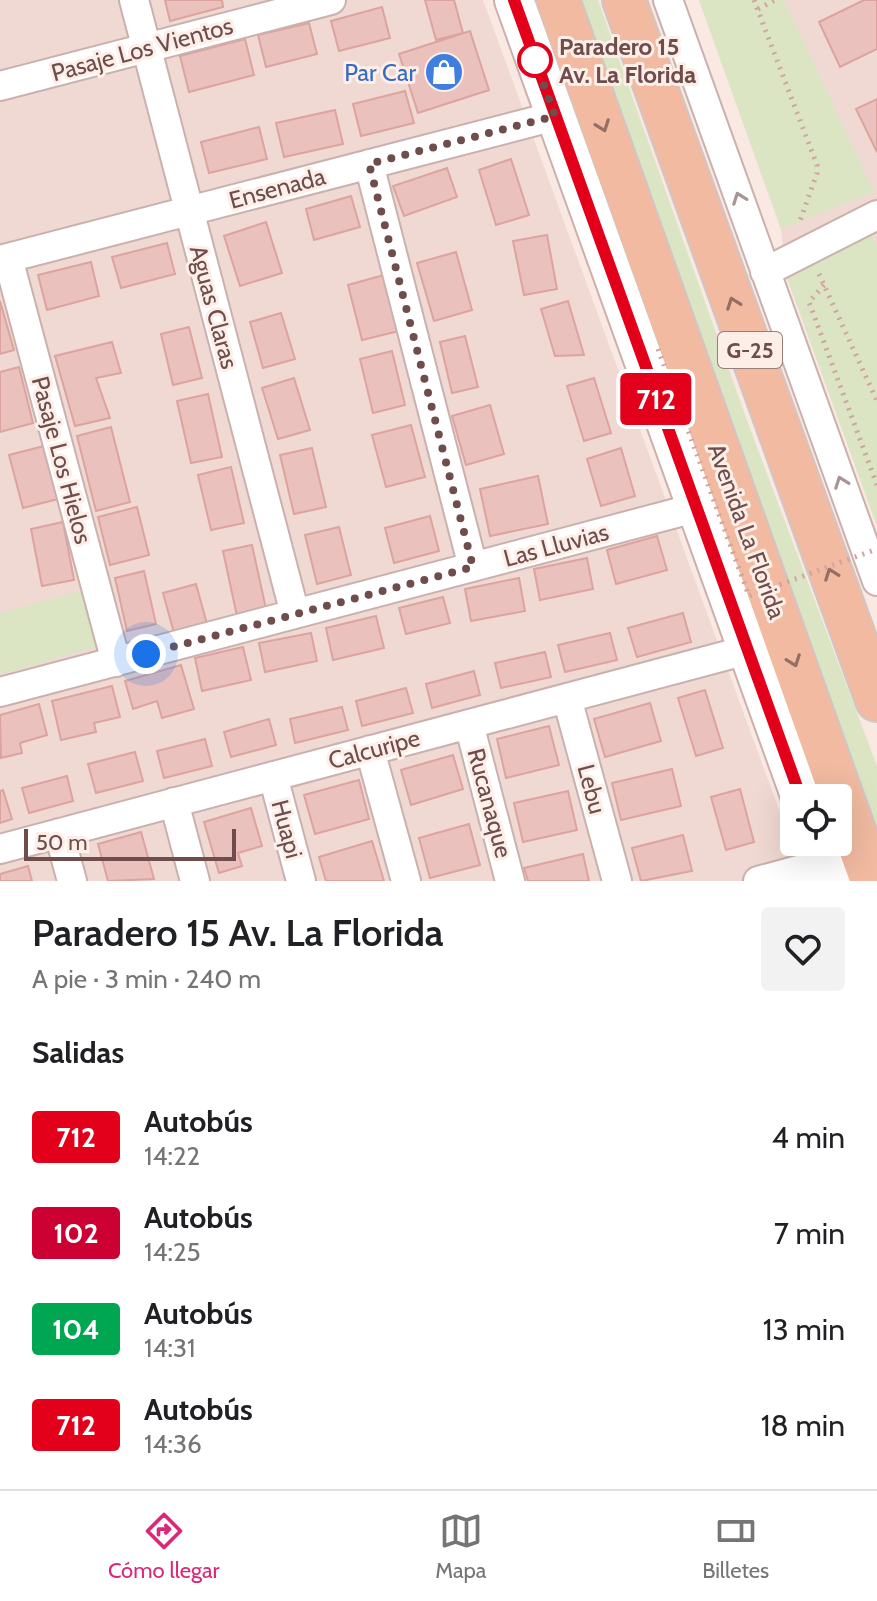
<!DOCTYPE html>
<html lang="es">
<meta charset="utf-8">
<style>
body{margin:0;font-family:Cabin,sans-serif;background:#f2f2f2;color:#202124;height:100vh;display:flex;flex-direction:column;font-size:30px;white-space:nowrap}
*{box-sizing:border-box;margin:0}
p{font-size:26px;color:#757577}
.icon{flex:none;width:44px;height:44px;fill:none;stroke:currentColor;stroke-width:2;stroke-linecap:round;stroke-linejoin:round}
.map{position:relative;height:881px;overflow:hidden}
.drawer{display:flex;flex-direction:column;background:#fff;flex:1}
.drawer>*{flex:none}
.badge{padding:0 16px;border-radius:6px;font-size:28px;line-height:52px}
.controls{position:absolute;left:780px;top:784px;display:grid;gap:16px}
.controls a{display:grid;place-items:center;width:72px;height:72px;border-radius:8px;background:#fff;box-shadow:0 8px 32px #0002;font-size:40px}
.scale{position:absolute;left:24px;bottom:20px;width:212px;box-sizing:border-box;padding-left:8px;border:4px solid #6e4d4c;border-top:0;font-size:22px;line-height:28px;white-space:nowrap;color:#6e4d4c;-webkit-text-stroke:6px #fdeee8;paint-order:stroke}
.you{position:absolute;width:40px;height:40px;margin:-20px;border:6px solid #fff;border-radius:50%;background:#1a73e8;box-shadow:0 0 0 12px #1a73e833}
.map>.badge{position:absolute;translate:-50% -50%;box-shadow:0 0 0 4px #fff}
h2{padding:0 32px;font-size:30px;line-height:72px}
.round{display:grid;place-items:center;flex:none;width:84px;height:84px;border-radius:8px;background:#f2f2f2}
.headline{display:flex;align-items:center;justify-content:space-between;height:136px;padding:0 32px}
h1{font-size:38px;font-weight:600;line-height:60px}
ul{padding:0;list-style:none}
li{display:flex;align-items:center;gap:24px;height:96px;padding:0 32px}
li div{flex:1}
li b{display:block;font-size:30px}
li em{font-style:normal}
li .badge{min-width:88px;font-weight:700;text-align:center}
.menu{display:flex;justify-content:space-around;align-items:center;height:112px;border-top:2px solid #e0e0e0;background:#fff;font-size:22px;color:#757577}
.menu a{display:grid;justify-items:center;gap:4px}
.menu .selected{color:#db2777}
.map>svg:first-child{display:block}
</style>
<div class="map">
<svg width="877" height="881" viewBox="0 0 877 881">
<rect width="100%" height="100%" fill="#f9e9e2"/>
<!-- residential -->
<path fill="#f0d9d2" d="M 0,0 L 483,0 L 805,881 L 0,881 Z
M 699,0 L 877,0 L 877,526 L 786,275 L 781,229 Z"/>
<!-- green -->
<path fill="#dbe5c3" d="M 569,0 L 598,0 L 749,426 L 877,766 L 877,845 Z
M 699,0 L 784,0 L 874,192 L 781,229 Z
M 871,234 L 877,246 L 877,526 L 786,275 Z
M 84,590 L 100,646 L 0,674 L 0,613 Z"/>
<!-- building -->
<path fill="#ebc1bd" stroke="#dca39f" stroke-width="2" d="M 165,0 L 222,0 L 223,7 L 170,21 Z
M 425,0 L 454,0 L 463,33 L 436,40 Z
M 864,0 L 877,0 L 877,49 L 840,67 L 819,22 Z
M 382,7 L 390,38 L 339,51 L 331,21 Z
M 309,23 L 317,54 L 266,67 L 258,35 Z
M 470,31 L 489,90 L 418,113 L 399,54 Z
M 245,39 L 254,75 L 189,92 L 180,56 Z
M 405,91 L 414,123 L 361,136 L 353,104 Z
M 877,99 L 877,152 L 856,109 Z
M 335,110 L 343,144 L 284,157 L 276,123 Z
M 259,127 L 267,159 L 209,173 L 201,142 Z
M 511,159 L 529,215 L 496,225 L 479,170 Z
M 447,168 L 457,197 L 404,216 L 393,186 Z
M 351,196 L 360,227 L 314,240 L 306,209 Z
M 266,222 L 282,273 L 240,286 L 224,236 Z
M 547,235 L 557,289 L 524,295 L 513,241 Z
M 167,243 L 175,274 L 121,288 L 112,257 Z
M 456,252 L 472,310 L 434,321 L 417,263 Z
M 91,262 L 99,296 L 47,310 L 38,275 Z
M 384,275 L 399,331 L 362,340 L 348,285 Z
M 0,301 L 14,350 L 0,354 Z
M 568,301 L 584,355 L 555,356 L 541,309 Z
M 281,313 L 295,359 L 263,368 L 250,322 Z
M 189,327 L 202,378 L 173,385 L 161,334 Z
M 465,336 L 478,387 L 452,393 L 440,342 Z
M 112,342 L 121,373 L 96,378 L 110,418 L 75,426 L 55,356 Z
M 392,351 L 405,405 L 373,413 L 360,359 Z
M 19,367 L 33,423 L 0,432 L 0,372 Z
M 294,378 L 310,430 L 278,439 L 262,388 Z
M 594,378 L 611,433 L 584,441 L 567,386 Z
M 208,394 L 222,457 L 191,463 L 177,401 Z
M 490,405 L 504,454 L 466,465 L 452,416 Z
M 411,425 L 425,477 L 386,487 L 372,435 Z
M 111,427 L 130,502 L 96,511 L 77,436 Z
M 44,446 L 58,499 L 23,508 L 9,455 Z
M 312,448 L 326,507 L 294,514 L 280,455 Z
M 621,448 L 635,496 L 601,506 L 587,459 Z
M 231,467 L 244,523 L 211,530 L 198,475 Z
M 538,476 L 548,524 L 490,536 L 480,489 Z
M 137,507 L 149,555 L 110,565 L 98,517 Z
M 430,516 L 439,551 L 394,563 L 385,528 Z
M 63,522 L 74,580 L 42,586 L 31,529 Z
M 339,527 L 351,575 L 317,584 L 305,535 Z
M 657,536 L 667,570 L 616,584 L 607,550 Z
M 252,545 L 266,609 L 237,616 L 223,551 Z
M 587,558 L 593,589 L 540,600 L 534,569 Z
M 144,571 L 156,624 L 127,631 L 115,578 Z
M 519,578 L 525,611 L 471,621 L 465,589 Z
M 196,584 L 207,624 L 174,633 L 163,593 Z
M 443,597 L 450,623 L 406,634 L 399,608 Z
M 683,613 L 691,642 L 637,657 L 628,628 Z
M 376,616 L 384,648 L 333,660 L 326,628 Z
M 311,633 L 317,661 L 265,672 L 259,643 Z
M 610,633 L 617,660 L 565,672 L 558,645 Z
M 243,647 L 251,680 L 202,691 L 195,658 Z
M 545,652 L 551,677 L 501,688 L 495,663 Z
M 181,665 L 194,709 L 162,718 L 157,701 L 133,709 L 125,681 Z
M 474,671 L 480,695 L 432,708 L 426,684 Z
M 112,686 L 120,717 L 94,723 L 96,732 L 61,740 L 52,701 Z
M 406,688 L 413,713 L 362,726 L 356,701 Z
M 705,690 L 723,748 L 696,756 L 678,698 Z
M 650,703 L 661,741 L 605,757 L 594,719 Z
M 39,704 L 47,735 L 20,743 L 22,753 L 1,758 L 0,715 Z
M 342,707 L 348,730 L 295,743 L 290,719 Z
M 269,719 L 276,745 L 231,757 L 224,732 Z
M 549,726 L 559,765 L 506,778 L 497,739 Z
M 205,739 L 212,766 L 164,778 L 157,751 Z
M 135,752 L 143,781 L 96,793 L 88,764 Z
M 453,755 L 463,789 L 411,805 L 401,770 Z
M 672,769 L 681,806 L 621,820 L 612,783 Z
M 67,776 L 73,801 L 29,813 L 22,788 Z
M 359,780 L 369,819 L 315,834 L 304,795 Z
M 740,789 L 754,842 L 726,850 L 711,797 Z
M 3,790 L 12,819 L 0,823 L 0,791 Z
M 568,791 L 577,830 L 523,842 L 514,803 Z
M 251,808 L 262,846 L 238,853 L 242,866 L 219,873 L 204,822 Z
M 469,824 L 480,865 L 430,878 L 419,838 Z
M 141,832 L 154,879 L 108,881 L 98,844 Z
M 683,835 L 692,871 L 641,881 L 632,848 Z
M 372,841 L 384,881 L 326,881 L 319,857 Z
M 583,854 L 589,881 L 528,881 L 524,868 Z
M 28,866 L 32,881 L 0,881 L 0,874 Z"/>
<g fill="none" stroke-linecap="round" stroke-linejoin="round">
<!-- minor casing -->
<g stroke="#cbb1ad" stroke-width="32">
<path id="minor" d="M 134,0 L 295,614
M 668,0 L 877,581
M 0,86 L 331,0
M 369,164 L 473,567
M 8,258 L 116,662
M 0,260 L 555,116
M 765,272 L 877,215
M 0,692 L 695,508
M 567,698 L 617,881
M 469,724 L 510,881
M 370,750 L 406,881
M 273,776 L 301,881
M 174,802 L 195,881
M 59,833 L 72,881
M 0,849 L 747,650
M 758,881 L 824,863"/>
</g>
<!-- secondary casing -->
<g stroke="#cdafab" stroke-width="42">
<path id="secondary" d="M 514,0 L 801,798
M 817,842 L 831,881"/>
</g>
<!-- primary casing -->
<g stroke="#d1c6c6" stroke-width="46">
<path id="primary" d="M 558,0 L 872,881
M 624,0 L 877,700"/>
</g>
<!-- path -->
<path stroke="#d0a4a1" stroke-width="5" stroke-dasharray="2 6" stroke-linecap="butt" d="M 754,0 L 817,165 L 817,173 L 799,224
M 758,9 L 775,0
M 819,274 L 877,401
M 824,285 L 809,302 L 877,485"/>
<!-- minor -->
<use href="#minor" stroke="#fff" stroke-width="28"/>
<!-- secondary -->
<use href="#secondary" stroke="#fff" stroke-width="38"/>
<!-- primary -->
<use href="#primary" stroke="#f1baa1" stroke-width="42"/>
<!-- path-bridge -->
<path stroke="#d0a4a1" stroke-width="5" stroke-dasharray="2 6" stroke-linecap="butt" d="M 658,349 L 749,596 L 877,549"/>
</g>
<!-- one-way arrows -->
<defs><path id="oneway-chevron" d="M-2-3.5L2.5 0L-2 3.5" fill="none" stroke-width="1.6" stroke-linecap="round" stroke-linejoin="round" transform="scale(2)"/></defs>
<g stroke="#956e66">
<use href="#oneway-chevron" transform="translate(603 126) rotate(70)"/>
<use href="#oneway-chevron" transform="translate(733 303) rotate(-110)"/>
<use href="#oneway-chevron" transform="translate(831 574) rotate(-110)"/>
<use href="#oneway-chevron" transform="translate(794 661) rotate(70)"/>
</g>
<g stroke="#a89494">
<use href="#oneway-chevron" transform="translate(739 198) rotate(-110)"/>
<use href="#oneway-chevron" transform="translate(841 482) rotate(-110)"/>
</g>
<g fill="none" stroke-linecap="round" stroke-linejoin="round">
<!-- line casing -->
<g stroke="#fff" stroke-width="18">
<path id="line" d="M 514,0 L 801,798"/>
</g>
<!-- line -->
<use href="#line" stroke="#e2001a" stroke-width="12"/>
<!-- walk -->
<path stroke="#6e4d4c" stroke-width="8" stroke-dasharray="0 14.4" d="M 146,654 L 473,567 L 369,164 L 555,116 L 535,60"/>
</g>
<!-- icons -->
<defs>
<g id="shop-disc" transform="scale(2)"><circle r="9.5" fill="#3f7fe0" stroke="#fdeee8"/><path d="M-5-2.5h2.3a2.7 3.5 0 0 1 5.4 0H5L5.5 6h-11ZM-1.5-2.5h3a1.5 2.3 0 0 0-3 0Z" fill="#fff"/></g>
</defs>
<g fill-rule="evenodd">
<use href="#shop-disc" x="444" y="72"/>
</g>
<!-- markers -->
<circle fill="#fff" stroke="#e2001a" stroke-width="4" cx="535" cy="60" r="16"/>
<g text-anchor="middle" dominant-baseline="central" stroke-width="6" stroke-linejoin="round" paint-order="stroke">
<!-- shield labels -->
<rect fill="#fdeee8" stroke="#997d7b" stroke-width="2" x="718" y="332" width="64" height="36" rx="6"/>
<g font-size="22" font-weight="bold" fill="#6e4d4c">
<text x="750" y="350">G-25</text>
</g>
<!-- stop labels -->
<g font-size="24" font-weight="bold" fill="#6e4d4c" stroke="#fdeee8" text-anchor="start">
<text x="559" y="46">Paradero 15<tspan x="559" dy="28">Av. La Florida</tspan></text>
</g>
<!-- street labels -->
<g font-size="24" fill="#6e4d4c" stroke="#fdeee8">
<text transform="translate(142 49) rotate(-15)">Pasaje Los Vientos</text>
<text transform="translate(277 188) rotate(-15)">Ensenada</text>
<text transform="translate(214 307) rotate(75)">Aguas Claras</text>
<text transform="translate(62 460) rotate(75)">Pasaje Los Hielos</text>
<text transform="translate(747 531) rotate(70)">Avenida La Florida</text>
<text transform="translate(556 545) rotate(-15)">Las Lluvias</text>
<text transform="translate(374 749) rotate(-15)">Calcuripe</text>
<text transform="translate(592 789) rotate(75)">Lebu</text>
<text transform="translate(490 803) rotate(75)">Rucanaque</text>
<text transform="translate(287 829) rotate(75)">Huapi</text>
</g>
<!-- shop labels -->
<g font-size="24" fill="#366cbe" stroke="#fdeee8" text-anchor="end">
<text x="416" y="72">Par Car</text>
</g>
</g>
</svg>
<div class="controls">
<a><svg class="icon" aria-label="locate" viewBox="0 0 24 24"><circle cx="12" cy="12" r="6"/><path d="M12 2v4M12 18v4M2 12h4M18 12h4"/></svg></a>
</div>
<div class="scale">50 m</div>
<div class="you" style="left:146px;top:654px"></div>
<b class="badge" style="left:656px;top:399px;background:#e2001a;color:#fff">712</b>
</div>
<section class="drawer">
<div class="headline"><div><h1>Paradero 15 Av. La Florida</h1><p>A pie · 3 min · 240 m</p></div><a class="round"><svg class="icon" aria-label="heart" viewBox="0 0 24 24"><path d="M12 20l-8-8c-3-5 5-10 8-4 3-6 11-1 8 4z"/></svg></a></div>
<h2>Salidas</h2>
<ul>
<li><span class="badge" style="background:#e2001a;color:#fff">712</span><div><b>Autobús</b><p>14:22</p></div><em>4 min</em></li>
<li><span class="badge" style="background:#c03;color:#fff">102</span><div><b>Autobús</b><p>14:25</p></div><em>7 min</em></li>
<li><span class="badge" style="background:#00a651;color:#fff">104</span><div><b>Autobús</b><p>14:31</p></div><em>13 min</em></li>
<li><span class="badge" style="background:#e2001a;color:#fff">712</span><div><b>Autobús</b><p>14:36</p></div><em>18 min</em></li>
</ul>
</section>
<nav class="menu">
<a class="selected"><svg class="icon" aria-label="directions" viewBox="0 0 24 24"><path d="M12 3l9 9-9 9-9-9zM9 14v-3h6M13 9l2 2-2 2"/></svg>Cómo llegar</a>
<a><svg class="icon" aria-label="map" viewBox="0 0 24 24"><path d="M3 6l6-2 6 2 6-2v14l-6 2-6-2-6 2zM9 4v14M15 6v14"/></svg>Mapa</a>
<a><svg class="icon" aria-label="tickets" viewBox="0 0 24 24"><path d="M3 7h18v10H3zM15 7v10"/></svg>Billetes</a>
</nav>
